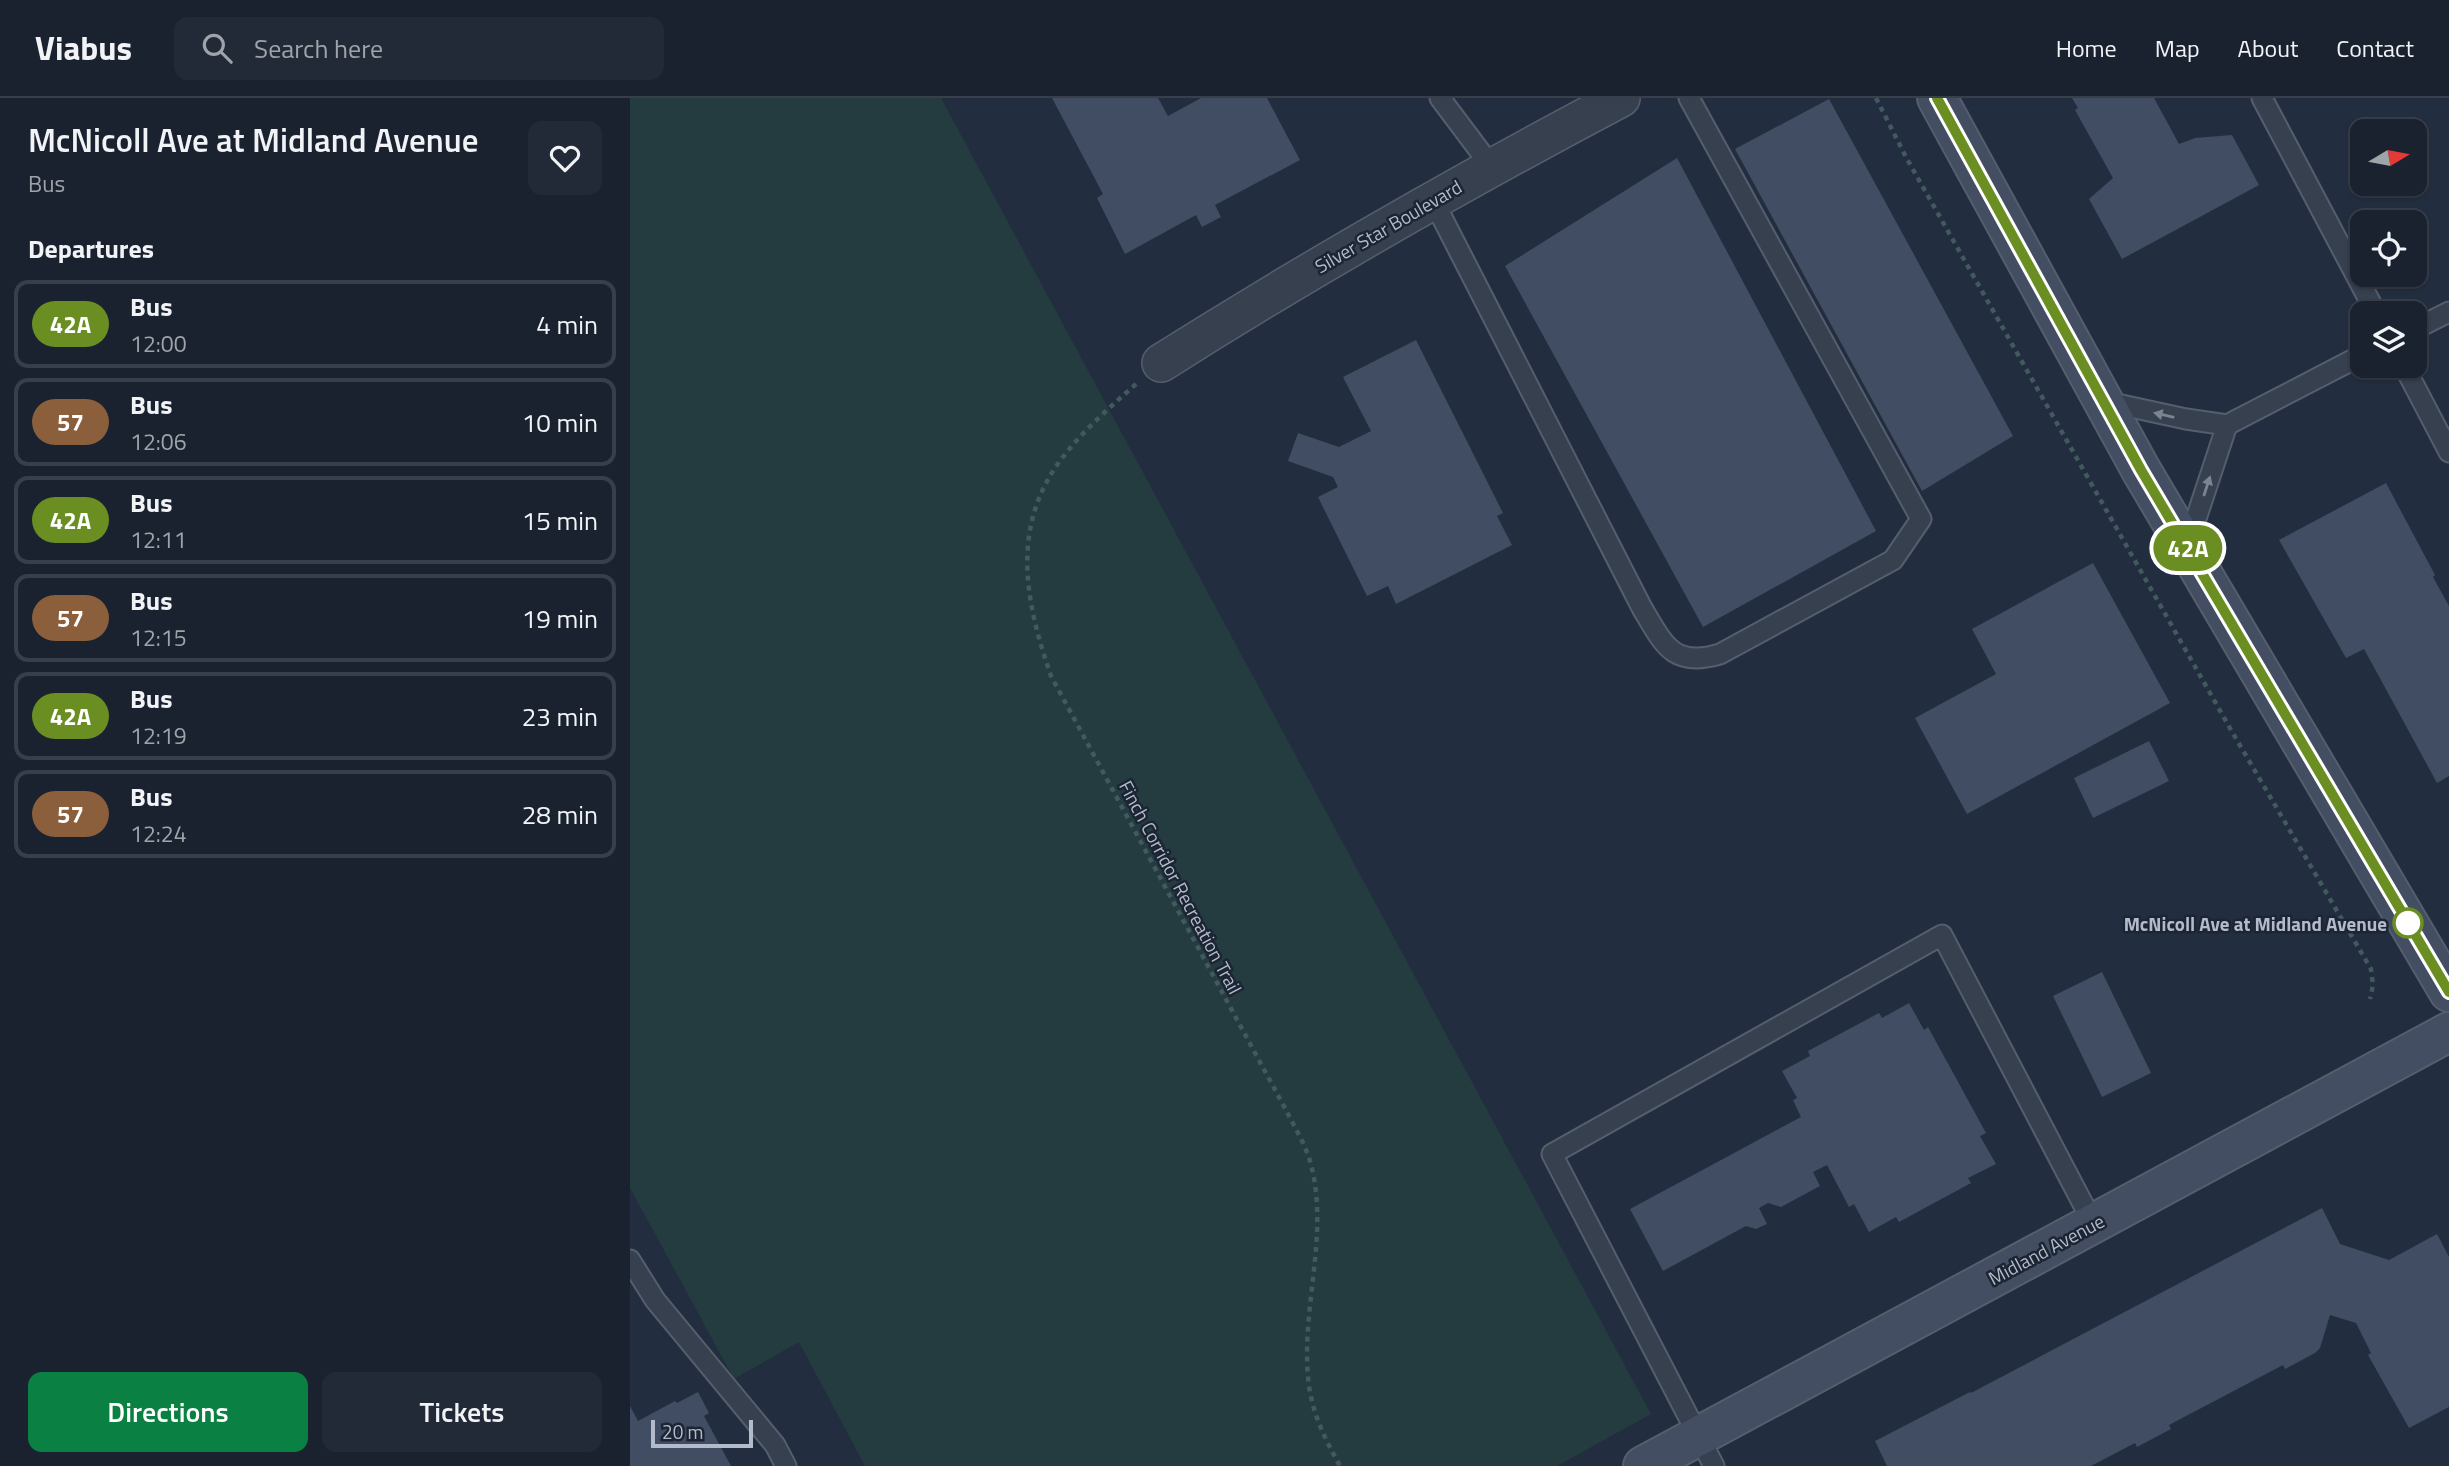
<!DOCTYPE html>
<style>
body{margin:0;font-family:"Titillium Web",sans-serif;background:#232a37;color:#f1f3f6;height:100vh;display:flex;flex-direction:column;font-size:26px;white-space:nowrap}
*{box-sizing:border-box;margin:0}
p{font-size:23px;color:#9fa4aa}
.icon{flex:none;width:38px;height:38px;fill:none;stroke:currentColor;stroke-width:2;stroke-linecap:round;stroke-linejoin:round}
.map{position:relative;flex:1;overflow:hidden}
.details{display:flex;flex-direction:column;background:#1a222f;width:630px}
.details>*{flex:none}
.badge{padding:0 14px;border-radius:23px;font-size:24px;line-height:46px}
.needle{width:46px;rotate:80deg}
.controls{position:absolute;left:1720px;top:21px;display:grid;gap:14px}
.controls a{display:grid;place-items:center;width:77px;height:77px;border-radius:14px;background:#1a222f;box-shadow:0 2px 5px #0004,0 0 0 2px #383f4b;font-size:35px}
.scale{position:absolute;left:21px;bottom:18px;width:102px;box-sizing:border-box;padding-left:7px;border:4px solid #b3bbca;border-top:0;font-size:19px;line-height:24px;white-space:nowrap;color:#b3bbca;-webkit-text-stroke:5px #1c2534;paint-order:stroke}
.map>.badge{position:absolute;translate:-50% -50%;box-shadow:0 0 0 4px #fff}
h2{padding:0 28px;font-size:26px;line-height:63px}
.round{display:grid;place-items:center;flex:none;width:74px;height:74px;border-radius:14px;background:#232a37}
.head{display:flex;align-items:center;justify-content:space-between;height:119px;padding:0 28px}
h1{font-size:33px;font-weight:600;line-height:52px}
.primary-button{display:flex;gap:14px;margin-top:auto;padding:14px 28px}
.primary-button a{flex:1;height:80px;border-radius:14px;background:#0b8043;color:#fff;font-size:28px;font-weight:600;line-height:80px;text-align:center}
.primary-button a+a{background:#232a37;color:#f1f3f6}
ul{padding:0;list-style:none}
li{display:flex;align-items:center;gap:21px;height:88px;margin:0 14px 10px;padding:0 14px;border:4px solid #383f4b;border-radius:14px}
li div{flex:1}
li b{display:block;font-size:26px}
li em{font-style:normal}
li .badge{min-width:77px;font-weight:700;text-align:center}
header{display:flex;align-items:center;gap:42px;box-sizing:border-box;height:98px;padding:0 35px;background:#1a222f;border-bottom:2px solid #383f4b}
header strong{font-size:33px}
nav{display:flex;gap:38px;margin-inline-start:auto;font-size:24px}
.search{width:490px;height:63px;background:#232a37;display:flex;align-items:center;gap:18px;box-sizing:border-box;padding:0 24px;border-radius:14px;color:#9fa4aa;font-size:26px}
main{display:flex;flex:1;min-height:0}
.map>svg:first-child{display:block}
</style>
<header>
<strong>Viabus</strong>
<div class="search"><svg class="icon" aria-label="search" viewBox="0 0 24 24"><circle cx="10" cy="10" r="6"/><path d="M15 15l6 6"/></svg>Search here</div>
<nav><a>Home</a><a>Map</a><a>About</a><a>Contact</a></nav>
</header>
<main>
<section class="details">
<div class="head"><div><h1>McNicoll Ave at Midland Avenue</h1><p>Bus</p></div><a class="round"><svg class="icon" aria-label="heart" viewBox="0 0 24 24"><path d="M12 20l-8-8c-3-5 5-10 8-4 3-6 11-1 8 4z"/></svg></a></div>
<h2>Departures</h2>
<ul>
<li><span class="badge" style="background:#6b8e23;color:#fff">42A</span><div><b>Bus</b><p>12:00</p></div><em>4 min</em></li>
<li><span class="badge" style="background:#8b5e3c;color:#fff">57</span><div><b>Bus</b><p>12:06</p></div><em>10 min</em></li>
<li><span class="badge" style="background:#6b8e23;color:#fff">42A</span><div><b>Bus</b><p>12:11</p></div><em>15 min</em></li>
<li><span class="badge" style="background:#8b5e3c;color:#fff">57</span><div><b>Bus</b><p>12:15</p></div><em>19 min</em></li>
<li><span class="badge" style="background:#6b8e23;color:#fff">42A</span><div><b>Bus</b><p>12:19</p></div><em>23 min</em></li>
<li><span class="badge" style="background:#8b5e3c;color:#fff">57</span><div><b>Bus</b><p>12:24</p></div><em>28 min</em></li>
</ul>
<div class="primary-button"><a>Directions</a><a>Tickets</a></div>
</section>
<div class="map">
<svg width="1819" height="1368" viewBox="0 0 1819 1368">
<rect width="100%" height="100%" fill="#222e3f"/>
<!-- green -->
<path fill="#243c40" d="M 0,0 L 311,0 L 1021,1316 L 927,1368 L 235,1368 L 169,1244 L 104,1281 L 0,1090 Z"/>
<!-- building -->
<path fill="#414d62" d="M 422,0 L 528,0 L 538,18 L 571,0 L 637,0 L 670,62 L 585,107 L 591,119 L 572,129 L 566,117 L 495,156 L 467,100 L 473,96 Z
M 1442,0 L 1524,0 L 1549,46 L 1565,40 L 1602,37 L 1629,87 L 1492,161 L 1459,101 L 1483,80 L 1445,12 L 1448,10 Z
M 1199,1 L 1383,338 L 1292,393 L 1105,51 Z
M 1047,60 L 1246,433 L 1073,529 L 875,168 Z
M 786,242 L 873,415 L 867,418 L 882,447 L 766,506 L 758,488 L 737,498 L 688,399 L 708,389 L 703,379 L 658,363 L 668,335 L 709,349 L 741,333 L 713,279 Z
M 1756,385 L 1805,477 L 1803,479 L 1819,508 L 1819,678 L 1807,685 L 1734,551 L 1716,560 L 1649,442 Z
M 1463,465 L 1540,605 L 1337,716 L 1285,620 L 1366,576 L 1342,531 Z
M 1519,643 L 1539,683 L 1463,720 L 1444,680 Z
M 1472,874 L 1521,975 L 1472,999 L 1423,898 Z
M 1279,905 L 1294,932 L 1298,929 L 1356,1035 L 1350,1038 L 1366,1066 L 1338,1080 L 1341,1085 L 1269,1124 L 1266,1119 L 1239,1134 L 1224,1106 L 1219,1109 L 1197,1067 L 1183,1074 L 1190,1088 L 1151,1109 L 1138,1105 L 1129,1110 L 1137,1126 L 1126,1131 L 1116,1128 L 1033,1173 L 1000,1111 L 1171,1019 L 1163,1002 L 1167,1000 L 1152,973 L 1180,958 L 1178,953 L 1249,915 L 1252,920 Z
M 1692,1110 L 1710,1146 L 1759,1162 L 1807,1136 L 1819,1159 L 1819,1309 L 1779,1330 L 1738,1257 L 1741,1255 L 1726,1225 L 1700,1217 L 1690,1250 L 1685,1255 L 1655,1271 L 1653,1267 L 1539,1327 L 1541,1331 L 1507,1349 L 1505,1345 L 1461,1368 L 1257,1368 L 1245,1343 L 1340,1294 L 1341,1295 Z
M 68,1294 L 79,1315 L 74,1318 L 101,1368 L 0,1368 L 0,1308 L 8,1323 L 45,1303 L 47,1305 Z"/>
<g fill="none" stroke-linecap="round" stroke-linejoin="round">
<!-- lane casing -->
<g stroke="#555e6d" stroke-width="23">
<path id="lane" d="M 810,0 L 861,68
M 1632,0 L 1746,215
M 803,102 L 1012,510 C 1034,547 1043,570 1090,556 L 1263,462 L 1291,421 L 1059,0
M 1785,231 L 1819,214
M 1774,268 L 1819,354
M 1473,303 L 1556,321 L 1597,327 L 1732,257
M 1557,448 L 1597,327
M 0,1162 L 25,1202 L 145,1347 L 156,1368
M 1084,1368 L 922,1056 L 1312,837 L 1463,1125"/>
</g>
<!-- street casing -->
<g stroke="#555e6d" stroke-width="40">
<path id="street" d="M 531,265 C 681,170 834,83 991,0"/>
</g>
<!-- secondary casing -->
<g stroke="#555e6d" stroke-width="42">
<path id="secondary" d="M 1307,0 L 1511,372 L 1819,894
M 1013,1368 L 1819,934"/>
</g>
<!-- path -->
<path stroke="#42595d" stroke-width="4.5" stroke-dasharray="5 5" stroke-linecap="butt" d="M 1246,0 L 1277,61 L 1601,632 L 1741,871 L 1743,887 L 1740,901
M 506,286 C 478,311 449,336 427,367 C 381,434 396,506 421,578 L 657,1014 C 665,1030 675,1046 680,1063 C 701,1137 669,1213 679,1288 C 683,1317 696,1343 710,1368"/>
<!-- lane -->
<use href="#lane" stroke="#37404f" stroke-width="19"/>
<!-- street -->
<use href="#street" stroke="#37404f" stroke-width="37"/>
<!-- secondary -->
<use href="#secondary" stroke="#444e62" stroke-width="38"/>
</g>
<!-- one-way arrows -->
<defs><path id="oneway-solid" d="M-6-.8H1V-3.2L6.5 0L1 3.2V.8H-6Z" transform="scale(1.75)"/></defs>
<g fill="#7b8493">
<use href="#oneway-solid" transform="translate(1534 317) rotate(-167)"/>
<use href="#oneway-solid" transform="translate(1577 388) rotate(-72)"/>
</g>
<g fill="none" stroke-linecap="round" stroke-linejoin="round">
<!-- line casing -->
<g stroke="#fff" stroke-width="16">
<path id="line" d="M 1307,0 L 1511,372 L 1819,894"/>
</g>
<!-- line -->
<use href="#line" stroke="#6b8e23" stroke-width="10"/>
</g>
<!-- markers -->
<circle fill="#fff" stroke="#6b8e23" stroke-width="3.5" cx="1778" cy="825" r="14"/>
<g text-anchor="middle" dominant-baseline="central" stroke-width="5" stroke-linejoin="round" paint-order="stroke">
<!-- street labels -->
<g font-size="19" fill="#b3bbca" stroke="#1c2534">
<text transform="translate(758 128) rotate(-30)">Silver Star Boulevard</text>
<text transform="translate(551 789) rotate(62)">Finch Corridor Recreation Trail</text>
<text transform="translate(1416 1151) rotate(-28)">Midland Avenue</text>
</g>
<!-- stop labels -->
<g font-size="19" font-weight="bold" fill="#b3bbca" stroke="#1c2534" text-anchor="end">
<text x="1757" y="825">McNicoll Ave at Midland Avenue</text>
</g>
</g>
</svg>
<div class="controls">
<a><svg class="needle" viewBox="-14 -14 28 28"><path d="M0-13l5 13h-10z" fill="#e53935"/><path d="M0 13l5-13h-10z" fill="#9fa4aa"/></svg></a>
<a><svg class="icon" aria-label="locate" viewBox="0 0 24 24"><circle cx="12" cy="12" r="6"/><path d="M12 2v4M12 18v4M2 12h4M18 12h4"/></svg></a>
<a><svg class="icon" aria-label="layers" viewBox="0 0 24 24"><path d="M12 4l9 5-9 5-9-5zM3 14l9 5 9-5"/></svg></a>
</div>
<div class="scale">20 m</div>
<b class="badge" style="left:1558px;top:450px;background:#6b8e23;color:#fff">42A</b>
</div>
</main>
